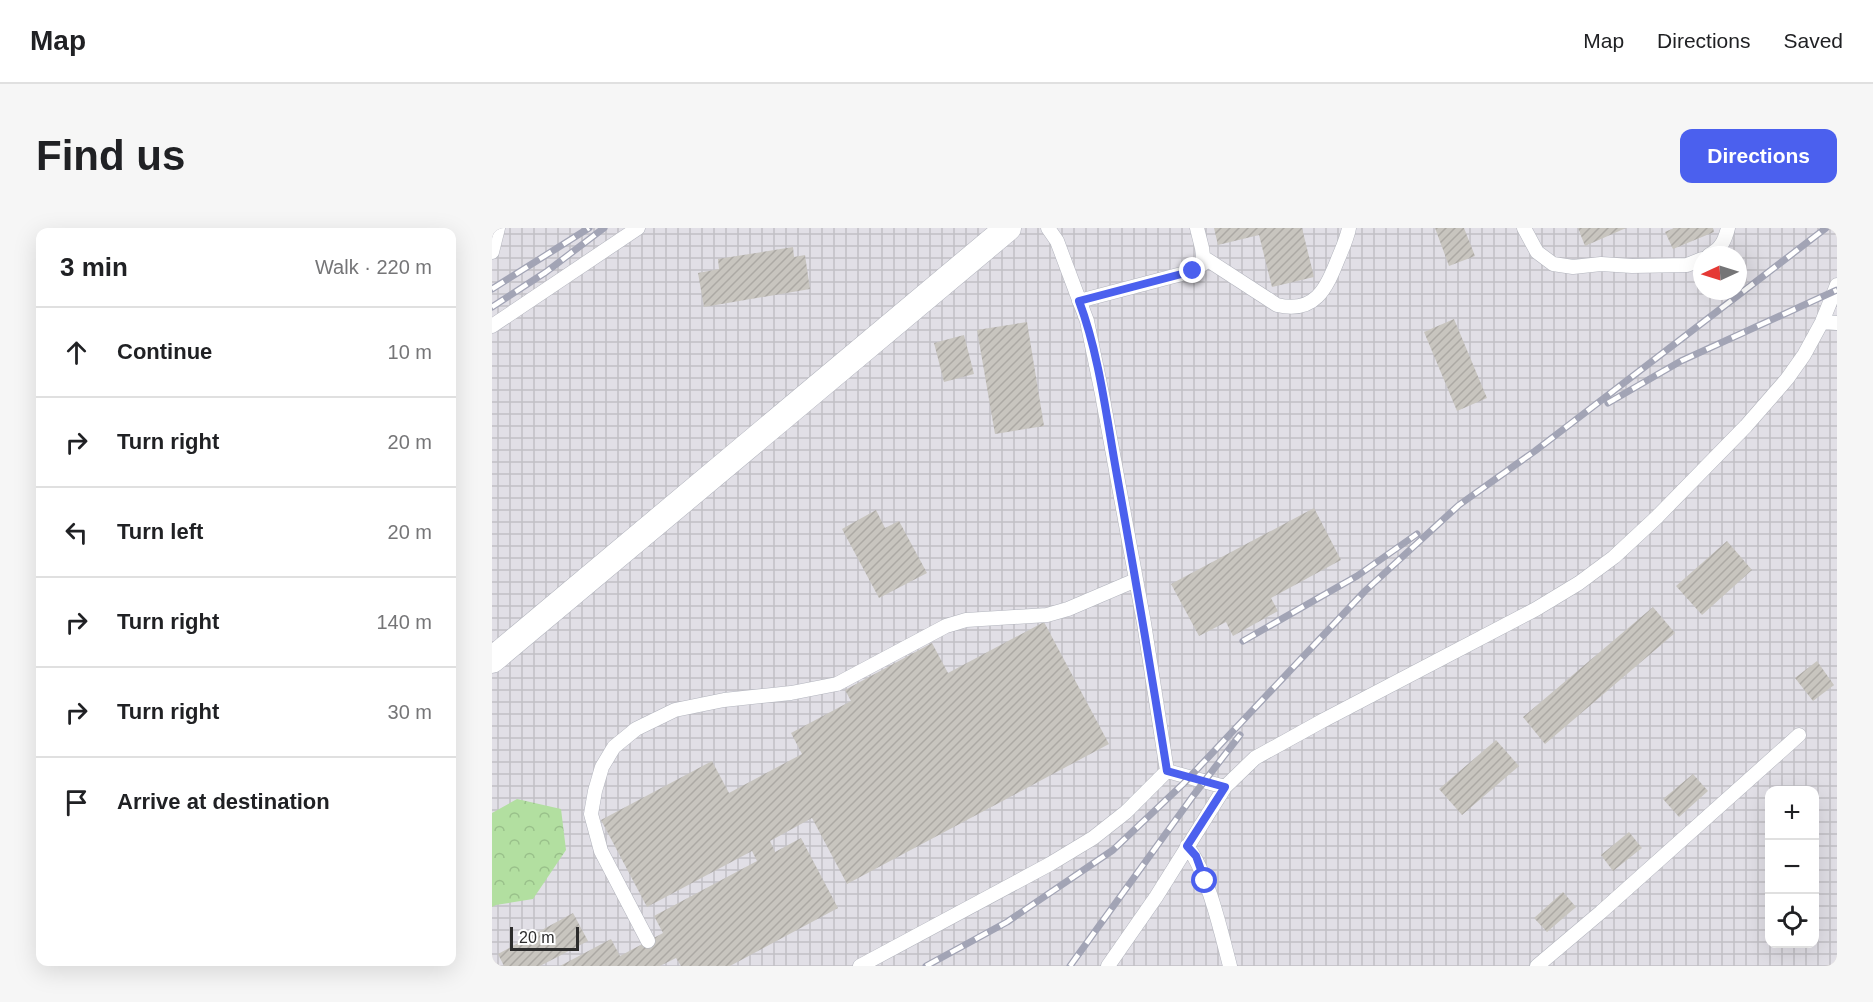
<!DOCTYPE html>
<meta charset="utf-8">
<style>
:root{--surface:#fff;--page:#f6f6f6;--text:#202124;--muted:#757577;--line:#e0e0e0;--accent:#4b60ee}
body{margin:0;font-family:Helvetica,sans-serif;background:var(--page);color:var(--text)}
.controls{position:absolute;right:18px;bottom:18px;display:grid;overflow:hidden;border-radius:12px;box-shadow:0 6px 24px #0002}
.controls button{width:54px;height:54px;display:grid;place-items:center;padding:0;border:0;border-bottom:2px solid var(--line);background:var(--surface);color:var(--text);font:30px sans-serif}
.compass{position:absolute;left:1201px;top:18px;width:54px;height:54px;border-radius:50%;background:var(--surface);box-shadow:0 6px 24px #0002;rotate:266deg}
.scale{position:absolute;left:18px;bottom:15px;width:69px;box-sizing:border-box;padding-left:6px;border:3px solid #2c2c2c;border-top:0;font-size:16px;line-height:21px;white-space:nowrap;color:#2c2c2c;-webkit-text-stroke:4px #fff;paint-order:stroke}
.stop{position:absolute;width:18px;height:18px;margin:-14px;border:4px solid #4b60ee;border-radius:50%;background:#fff}
.stop.end{background:#4b60ee;border-color:#fff;box-shadow:0 2px 6px #0008}
.list{margin:0;padding:0;list-style:none}
h2{display:flex;justify-content:space-between;align-items:center;height:78px;margin:0;padding:0 24px;font-size:26px}
h2 small{font-size:20px;font-weight:400;color:var(--muted)}
.list li{display:grid;grid-template-columns:39px 1fr auto;gap:18px;align-items:center;box-sizing:border-box;height:90px;padding:0 24px;border-top:2px solid var(--line)}
.list b{display:block;font-size:22px;white-space:nowrap}
.list em{font-size:20px;font-style:normal;color:var(--muted)}
.icon{flex:none;width:33px;height:33px;fill:none;stroke:currentColor;stroke-width:2;stroke-linecap:round;stroke-linejoin:round}
.map{position:relative;flex:none;width:1345px;height:738px;overflow:hidden;border-radius:12px}
header{display:flex;align-items:center;gap:36px;box-sizing:border-box;height:84px;padding:0 30px;background:var(--surface);border-bottom:2px solid var(--line)}
header strong{font-size:28px}
nav{display:flex;gap:33px;margin-inline-start:auto;font-size:21px}
.intro{display:flex;align-items:center;justify-content:space-between;box-sizing:border-box;height:144px;padding:0 36px}
h1{margin:0;font-size:42px}
.button{padding:15px 27px;border-radius:12px;background:var(--accent);color:#fff;font-size:21px;font-weight:700}
main{display:flex;gap:36px;padding:0 36px}
aside{flex:1;background:var(--surface);border-radius:12px;box-shadow:0 6px 24px #0002}
.map>svg:first-child{display:block}
.industrial{fill:url(#industrial-grid);fill-rule:evenodd}
.forest{fill:url(#forest-crowns)}
.building{fill:url(#building-hatch)}
.lines{fill:none;stroke-linecap:round;stroke-linejoin:round}
.lane-casing{stroke:#b3b5be;stroke-width:15}
.street-casing{stroke:#b3b5be;stroke-width:27}
.lane{stroke:#fff;stroke-width:14}
.street{stroke:#fff;stroke-width:26}
.rail-casing{stroke:#a2a4b5;stroke-width:7}
.rail{stroke:#fff;stroke-width:4.5;stroke-dasharray:14;stroke-linecap:butt}
.route{stroke:#4b60ee;stroke-width:8}
</style>
<header>
<strong>Map</strong>
<nav><a>Map</a><a>Directions</a><a>Saved</a></nav>
</header>
<div class="intro"><h1>Find us</h1><a class="button">Directions</a></div>
<main>
<aside>
<h2>3 min<small>Walk · 220 m</small></h2>
<ul class="list">
<li><svg class="icon" aria-label="ahead" viewBox="0 0 24 24"><path d="M12 20V5M6 11l6-6 6 6"/></svg><div><b>Continue</b></div><em>10 m</em></li>
<li><svg class="icon" aria-label="right" viewBox="0 0 24 24"><path d="M7 20v-9h11M14 6l5 5-5 5"/></svg><div><b>Turn right</b></div><em>20 m</em></li>
<li><svg class="icon" aria-label="left" viewBox="0 0 24 24"><path d="M17 20v-9H6M10 6l-5 5 5 5"/></svg><div><b>Turn left</b></div><em>20 m</em></li>
<li><svg class="icon" aria-label="right" viewBox="0 0 24 24"><path d="M7 20v-9h11M14 6l5 5-5 5"/></svg><div><b>Turn right</b></div><em>140 m</em></li>
<li><svg class="icon" aria-label="right" viewBox="0 0 24 24"><path d="M7 20v-9h11M14 6l5 5-5 5"/></svg><div><b>Turn right</b></div><em>30 m</em></li>
<li><svg class="icon" aria-label="arrive" viewBox="0 0 24 24"><path d="M6 21V4h12l-3 4 3 4H6"/></svg><div><b>Arrive at destination</b></div></li>
</ul>
</aside>
<div class="map">
<svg width="1345" height="738" viewBox="0 0 1345 738">
<defs>
<pattern id="industrial-grid" width="8" height="8" patternUnits="userSpaceOnUse" patternTransform="scale(1.5)"><rect width="8" height="8" fill="#e1dfe6"/><path d="M0 4h8M4 0v8" fill="none" stroke="#c1c0c5"/></pattern>
<pattern id="forest-crowns" width="20" height="18" patternUnits="userSpaceOnUse" patternTransform="scale(1.5)"><rect width="20" height="18" fill="#b2dfa0"/><path d="M2 6a3 3 0 1 1 6 0M12 15a3 3 0 1 1 6 0" fill="none" stroke="#99c08a"/></pattern>
<pattern id="building-hatch" width="6" height="6" patternUnits="userSpaceOnUse" patternTransform="scale(1.5)"><rect width="6" height="6" fill="#c8c5bf"/><path d="M-1 1l2-2M0 6l6-6M5 7l2-2" fill="none" stroke="#aca9a4"/></pattern>
</defs>
<rect width="100%" height="100%" fill="#ede8df"/>
<path class="industrial" d="M0 0H1345V738H0ZM1210 27H1246V63H1210ZM1278 562H1322V716H1278Z"/>
<path class="forest" d="M25 571 69 581 74 622 41 671 4 677 0 679V585Z"/>
<path class="building" d="M722 0H810L822 49 780 59 767 7 726 17Z
M943 0H972L983 28 957 38Z
M1086 0H1134L1093 18Z
M1182 0H1221L1222 4 1181 21 1173 4Z
M301 19 302 29 313 27 318 61 212 79 206 45 227 41 226 31Z
M962 91 995 170 965 183 932 104Z
M535 94 552 198 503 206 485 102Z
M472 107 482 146 452 154 442 115Z
M822 280 849 332 779 370 786 383 741 408 734 394 707 408 679 356Z
M384 282 393 300 407 293 435 345 387 370 350 301Z
M1235 313 1260 342 1210 387 1184 358Z
M1161 379 1183 405 1053 516 1031 489Z
M552 394 617 516 355 656 320 590 278 613 283 624 309 610 346 680 238 738H189L184 730 168 738H68L119 711 128 728 171 705 162 688 265 633 260 623 155 679 109 592 220 533 237 565 310 526 299 505 359 473 353 462 440 415 456 445Z
M1325 433 1342 457 1321 473 1303 450Z
M1004 512 1027 538 970 587 947 561Z
M1201 546 1216 563 1187 589 1171 571Z
M1137 604 1150 620 1121 643 1109 627Z
M1071 664 1084 679 1055 704 1042 690Z
M81 685 96 713 48 738H12L6 726Z"/>
<g class="lines">
<defs>
<path id="lane" d="M556 0 565 13 595 93 610 166 652 395 675 543
M1032 0 1045 24 1061 36 1081 39 1109 36 1140 38 1195 37 1210 31
M0 24 6 0
M1217 27C1229 21 1233 12 1236 0
M711 29 785 77C823 86 834 61 846 31 850 21 855 11 857 0
M587 73 701 43 712 35 710 20 705 0
M1330 94 1345 95
M0 98 146 0
M675 543 733 559
M695 618C716 645 729 704 738 738
M156 713 109 623 99 586 103 563 110 539 122 519 144 501 183 482 232 472 299 465 345 456 454 398 474 392 555 387 576 381 644 352
M368 738 558 636 601 610 634 584 675 543
M616 738 664 669 733 559 763 530 830 493 1044 381 1087 355 1122 329 1164 290 1254 198 1295 151 1312 127 1330 94 1345 57
M1045 738 1109 684 1307 507"/>
<path id="street" d="M0 432 516 0"/>
</defs>
<use href="#lane" class="lane-casing"/>
<use href="#street" class="street-casing"/>
<use href="#lane" class="lane"/>
<use href="#street" class="street"/>
<defs>
<path id="rail" d="M0 61 97 0
M0 79 54 44 112 0
M1116 175 1189 133 1345 62
M751 413 865 348 925 306
M434 738 515 694 621 622 692 555 873 363 967 277 1043 223 1334 0
M578 738 701 568 748 507"/>
</defs>
<use href="#rail" class="rail-casing"/>
<use href="#rail" class="rail"/>
</g>
<g class="lines">
<path class="route" d="M701 43 587 73C607 126 614 186 624 242 642 342 659 442 675 543L733 559 695 618 704 628 713 653"/>
</g>
</svg>
<div class="controls">
<button>+</button>
<button>−</button>
<button><svg class="icon" aria-label="locate" viewBox="0 0 24 24"><circle cx="12" cy="12" r="6"/><path d="M12 2v4M12 18v4M2 12h4M18 12h4"/></svg></button>
</div>
<svg class="compass" viewBox="-18 -18 36 36"><path d="M0-13l5 13h-10z" fill="#e53935"/><path d="M0 13l5-13h-10z" fill="#757577"/></svg>
<div class="scale">20 m</div>
<div class="stop" style="left:713px;top:653px"></div>
<div class="stop end" style="left:701px;top:43px"></div>
</div>
</main>
